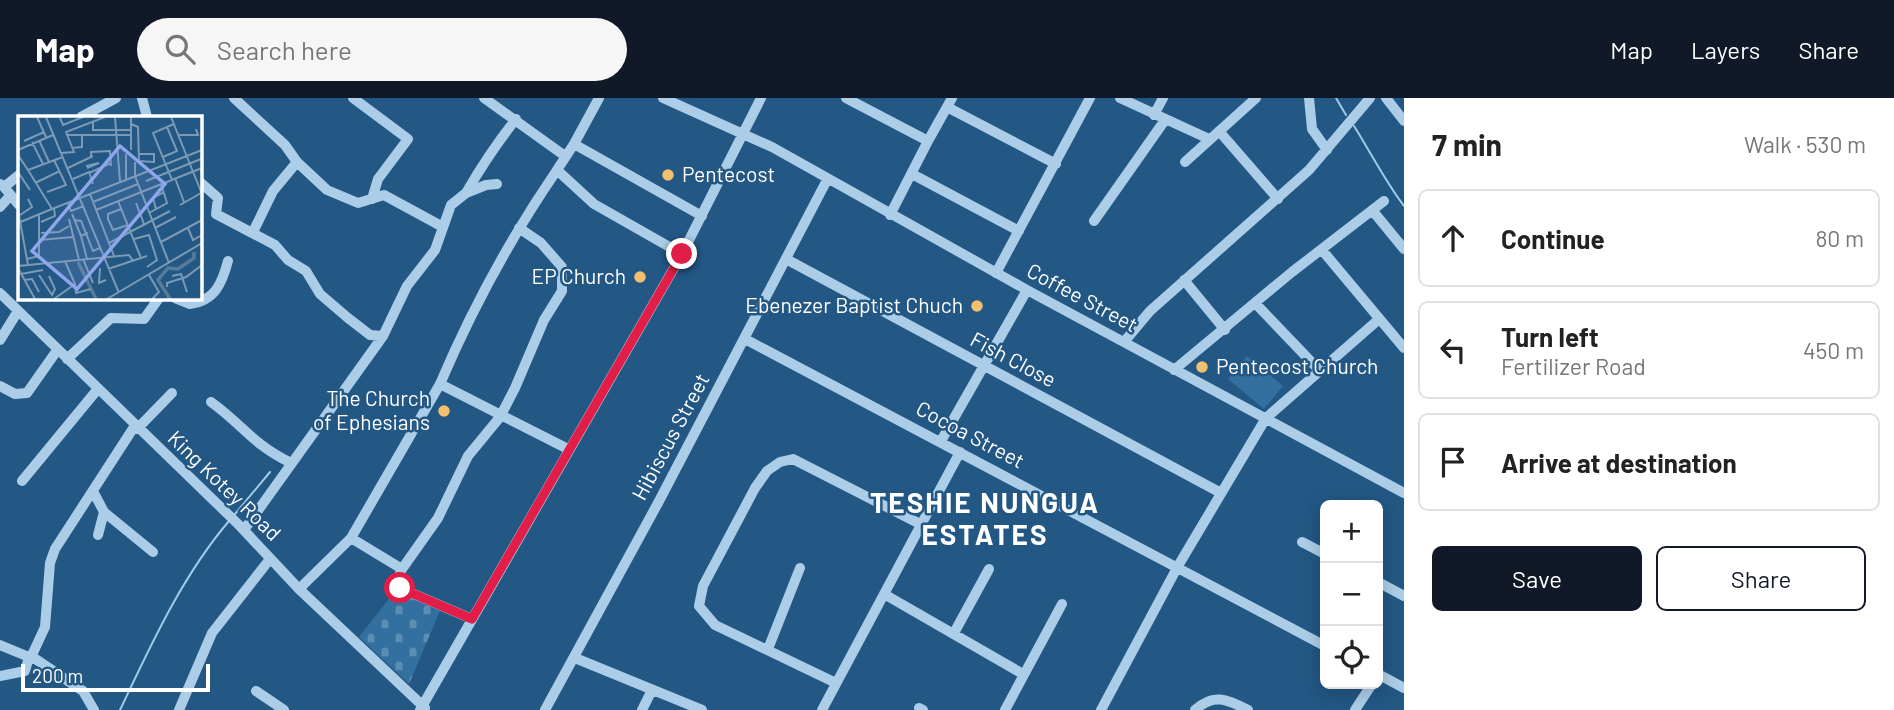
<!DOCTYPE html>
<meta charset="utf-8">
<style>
:root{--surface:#fff;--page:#f6f6f6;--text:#222;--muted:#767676;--line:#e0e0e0;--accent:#111827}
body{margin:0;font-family:Barlow,sans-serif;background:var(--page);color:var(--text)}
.controls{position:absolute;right:21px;bottom:21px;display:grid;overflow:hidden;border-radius:10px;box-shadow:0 4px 18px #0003}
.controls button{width:63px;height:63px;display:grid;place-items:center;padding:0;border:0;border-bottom:2px solid var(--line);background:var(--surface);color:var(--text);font:35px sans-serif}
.scale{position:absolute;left:21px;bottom:18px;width:189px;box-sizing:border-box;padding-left:7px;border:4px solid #fff;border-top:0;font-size:19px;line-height:24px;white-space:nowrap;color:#fff;-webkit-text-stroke:5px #235784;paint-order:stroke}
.stop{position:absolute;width:21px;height:21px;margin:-16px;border:5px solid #e11d48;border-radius:50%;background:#fff}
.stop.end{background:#e11d48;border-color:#fff;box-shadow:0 2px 7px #0008}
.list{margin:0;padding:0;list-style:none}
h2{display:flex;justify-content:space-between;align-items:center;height:91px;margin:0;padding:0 28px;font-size:30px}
h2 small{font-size:23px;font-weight:400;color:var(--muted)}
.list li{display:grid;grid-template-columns:46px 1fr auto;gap:21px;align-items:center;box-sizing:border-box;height:98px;margin:0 14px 14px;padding:0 14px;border:2px solid var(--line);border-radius:10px}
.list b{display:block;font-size:26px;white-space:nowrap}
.list p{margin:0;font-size:23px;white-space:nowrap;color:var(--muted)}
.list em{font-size:23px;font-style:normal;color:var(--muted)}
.actions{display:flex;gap:14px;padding:21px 28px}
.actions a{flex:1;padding:16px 0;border:2px solid var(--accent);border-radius:10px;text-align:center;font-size:24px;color:var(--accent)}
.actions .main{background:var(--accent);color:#fff}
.icon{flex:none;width:38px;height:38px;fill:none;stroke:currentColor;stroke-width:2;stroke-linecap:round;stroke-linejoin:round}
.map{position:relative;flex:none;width:1404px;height:612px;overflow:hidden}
header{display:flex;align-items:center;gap:42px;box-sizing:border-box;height:98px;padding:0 35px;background:var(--accent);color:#fff}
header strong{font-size:33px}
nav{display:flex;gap:38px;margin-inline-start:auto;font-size:24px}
.search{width:490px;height:63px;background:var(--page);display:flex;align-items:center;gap:18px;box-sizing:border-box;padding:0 24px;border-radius:38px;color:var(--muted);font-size:26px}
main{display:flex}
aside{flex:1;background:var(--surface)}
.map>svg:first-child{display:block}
.green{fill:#3370a0}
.cemetery{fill:url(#cemetery-stones)}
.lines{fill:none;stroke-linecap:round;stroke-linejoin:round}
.stream{stroke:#9fcae9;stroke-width:2}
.minor{stroke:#abcde8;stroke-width:10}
.route{stroke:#e11d48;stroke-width:9}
.poi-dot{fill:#f4bf6e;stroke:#235784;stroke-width:2.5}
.labels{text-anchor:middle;stroke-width:5;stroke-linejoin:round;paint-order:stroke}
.poi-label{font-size:21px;fill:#fff;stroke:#235784;text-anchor:end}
.street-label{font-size:21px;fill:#fff;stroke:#235784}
.district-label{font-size:28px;font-weight:bold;letter-spacing:2px;fill:#fff;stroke:#235784}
.inset-river{fill:none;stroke:#567b9b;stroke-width:3.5}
.inset-road{fill:none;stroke:#7b9ab5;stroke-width:2}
.view{fill:#8ea6ec;fill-opacity:0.15;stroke:#8ea6ec;stroke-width:3.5}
.inset-edge{fill:none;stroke:#fff;stroke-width:3.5}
</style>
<header>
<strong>Map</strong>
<div class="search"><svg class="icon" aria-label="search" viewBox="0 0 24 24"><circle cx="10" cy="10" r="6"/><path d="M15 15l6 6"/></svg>Search here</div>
<nav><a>Map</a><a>Layers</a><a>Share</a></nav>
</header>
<main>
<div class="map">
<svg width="1404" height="612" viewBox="0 0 1404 612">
<defs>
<pattern id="cemetery-stones" width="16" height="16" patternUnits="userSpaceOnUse" patternTransform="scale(1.75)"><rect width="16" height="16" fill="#3370a0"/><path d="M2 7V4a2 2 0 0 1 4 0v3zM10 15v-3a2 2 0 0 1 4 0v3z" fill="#5c8db3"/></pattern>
</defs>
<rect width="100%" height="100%" fill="#235784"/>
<path class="green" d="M1247 258 1283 288 1264 311 1228 281Z"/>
<path class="cemetery" d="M395 493 440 513 409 586 359 539Z"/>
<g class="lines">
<path class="stream" d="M1336 0 1346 17
M1354 28C1371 55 1385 83 1404 108
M235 416 270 374
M120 612C151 547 182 478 229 423"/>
<path class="minor" d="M142 0 147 19
M234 0 285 47 297 64 327 92 358 105 384 97 443 129
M353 0 408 41 378 81 372 101
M484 0 565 58
M599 0 574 46 702 118
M663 0 772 49 1027 192 1404 395
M846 0 928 43 890 117
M1120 0 1209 41
M1309 0 1312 31 1327 52
M1386 0 1404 23
M947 9 1056 66
M1154 17 1163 0
M81 19 116 0
M1219 33 1278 101
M928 43 952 0
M574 46 557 72 594 106 682 156
M1185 64 1256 0
M557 72C511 139 472 211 440 286L568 351
M912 76 1019 133
M200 84 218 100 216 116 275 147 288 162 306 173 320 196 348 220 370 237 383 238
M0 86 4 89 19 77
M4 89 19 107
M466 95C481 69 497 45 516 21
M0 109 10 98
M1372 112 1404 151
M1094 123 1165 22
M253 134 273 93 297 64
M1322 152 1404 250
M786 161 1221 395
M996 175 1090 0
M1184 182 1225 232
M0 195 239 427 299 491 425 610
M175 200 190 206C215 203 222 185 228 163
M1255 205 1320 273
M745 241 1325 548
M0 242 18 213
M1124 244 1150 213 1309 72 1370 0
M67 261 111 220 144 221 159 200
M1174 272 1292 174 1384 103
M0 288 15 296 27 295 58 251
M211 304C243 327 252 346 291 365
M137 331 172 295
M941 343 1027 192
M22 383 97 292
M94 395 104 414 153 454
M244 432 383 238 407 188 435 152 451 107 466 95 486 87 497 86
M98 437 104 414
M351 440 402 471
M1302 444 1325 456
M1378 484 1404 498
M299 491 351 440 440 286
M884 496 1023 576
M472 521 400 490 397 482 402 471 438 420 468 358 500 319 515 290 544 222 562 193V169L541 145 519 130
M954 535 989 471
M0 547 29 559 32 557 45 529 50 465 55 451 134 329
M768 551 800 470
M31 558 83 593 94 612
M575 560 702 612
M1378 576 1404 590
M0 578 25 573 29 559
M836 585 715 527 699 508 703 488 755 390 767 373 780 364 793 361 922 427
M256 593 284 612
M919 610 923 612
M179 612 212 535 270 461
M420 612 682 156 761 0
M545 612 658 405 827 82
M642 612 652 592
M822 612 960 354
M1005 612 1062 506
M1101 612 1178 468 1266 320 1378 222
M1195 612C1213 595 1227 601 1248 612
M1355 612 1372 586"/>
</g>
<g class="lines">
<path class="route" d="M400 490 472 521 682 156"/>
</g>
<g class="poi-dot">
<circle cx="668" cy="77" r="7"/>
<circle cx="640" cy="179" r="7"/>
<circle cx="977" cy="208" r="7"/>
<circle cx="1202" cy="269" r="7"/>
<circle cx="444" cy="313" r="7"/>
</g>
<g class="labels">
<g class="poi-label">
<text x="682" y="84" text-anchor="start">Pentecost</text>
<text x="626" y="186">EP Church</text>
<text x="963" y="215">Ebenezer Baptist Chuch</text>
<text x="1216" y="276" text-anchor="start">Pentecost Church</text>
<text x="430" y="308">The Church<tspan x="430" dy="24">of Ephesians</tspan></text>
</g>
<g class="street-label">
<text transform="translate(1082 200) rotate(28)" y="7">Coffee Street</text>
<text transform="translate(1013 262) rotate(28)" y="7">Fish Close</text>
<text transform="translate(970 337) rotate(28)" y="7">Cocoa Street</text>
<text transform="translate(671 339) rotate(-62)" y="7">Hibiscus Street</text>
<text transform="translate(224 388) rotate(44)" y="7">King Kotey Road</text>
</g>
<g class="district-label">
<text x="985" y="415">TESHIE NUNGUA<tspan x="985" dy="32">ESTATES</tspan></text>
</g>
</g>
<g transform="translate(18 18)">
<rect width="184" height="184" fill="#235784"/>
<path class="inset-river" d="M60 146 78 183M152 183 140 164 150 152 160 153 176 142V136"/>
<path class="inset-road" d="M19 1 28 21M28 1 101 177M97 1 102 66M113 1V34M153 1 184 78M42 2 45 9 65 1M75 6V14H113M113 8 120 11 121 45 136 46V38H121M48 19H114M160 19H180L178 13M21 24 31 46M6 25 26 16M14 26 25 48M54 32 64 31V19M0 34 35 19M43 37 56 36 48 16 87 1M0 39 10 54 45 41M73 40V36L92 35 93 50M145 41 159 35 149 11M117 46V60L151 147M68 50 81 47 69 52M50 52 75 40M10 54 34 93 184 34M0 56 12 74M71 57 93 47M157 62 166 86M55 63 71 56 75 68M108 64V38M154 64 135 17 156 8M128 65 183 43M17 67 42 55M29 76 48 69 36 44M72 78 96 140M100 85 123 142M75 86 120 68M50 87 53 95 66 90M118 87 126 108M162 89 183 77M103 93 90 98V103L95 114 110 109M138 93 135 82 146 76M0 94 10 149M78 94 184 52M131 97 149 87 143 68M54 98 63 120 70 117M2 99 14 91 10 83M51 103 61 144M56 104 63 105 75 135 82 132M23 106 37 100 36 92M0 107 34 93M137 112 158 101M170 112 175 124 184 119M23 117 41 116 51 110M63 120 69 143M116 123 131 119 139 144 129 151M22 124 55 121M143 126 184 104M91 127 152 95M9 143 21 140V99M65 143 75 167M0 150 111 139 115 145M0 152 17 183M82 152 81 167 88 164M90 153 129 140M3 158 25 154M21 159 34 179 37 173 31 160M131 159 141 176 134 183M154 160 163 158 169 176M6 164 14 163 21 176M57 168 58 177 73 173M149 171V167L168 161 184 149M36 183 57 168 47 145M89 183 184 127"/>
<path class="view" d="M102 30 147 68 59 173 14 135Z"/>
<rect width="184" height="184" class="inset-edge"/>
</g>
</svg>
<div class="controls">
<button>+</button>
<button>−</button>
<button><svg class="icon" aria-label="locate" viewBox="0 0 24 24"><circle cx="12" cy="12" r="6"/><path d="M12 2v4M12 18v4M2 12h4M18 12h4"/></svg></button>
</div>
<div class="scale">200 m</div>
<div class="stop" style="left:400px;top:490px"></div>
<div class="stop end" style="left:682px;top:156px"></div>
</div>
<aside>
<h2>7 min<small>Walk · 530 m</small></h2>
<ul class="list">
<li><svg class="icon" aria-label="ahead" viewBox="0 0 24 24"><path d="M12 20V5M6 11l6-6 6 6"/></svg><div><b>Continue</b></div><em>80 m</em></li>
<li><svg class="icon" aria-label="left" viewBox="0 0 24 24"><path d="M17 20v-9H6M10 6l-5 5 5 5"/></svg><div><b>Turn left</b><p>Fertilizer Road</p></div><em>450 m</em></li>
<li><svg class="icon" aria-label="arrive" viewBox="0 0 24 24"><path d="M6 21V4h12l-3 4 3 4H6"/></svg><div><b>Arrive at destination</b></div></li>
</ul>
<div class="actions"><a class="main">Save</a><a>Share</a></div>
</aside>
</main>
